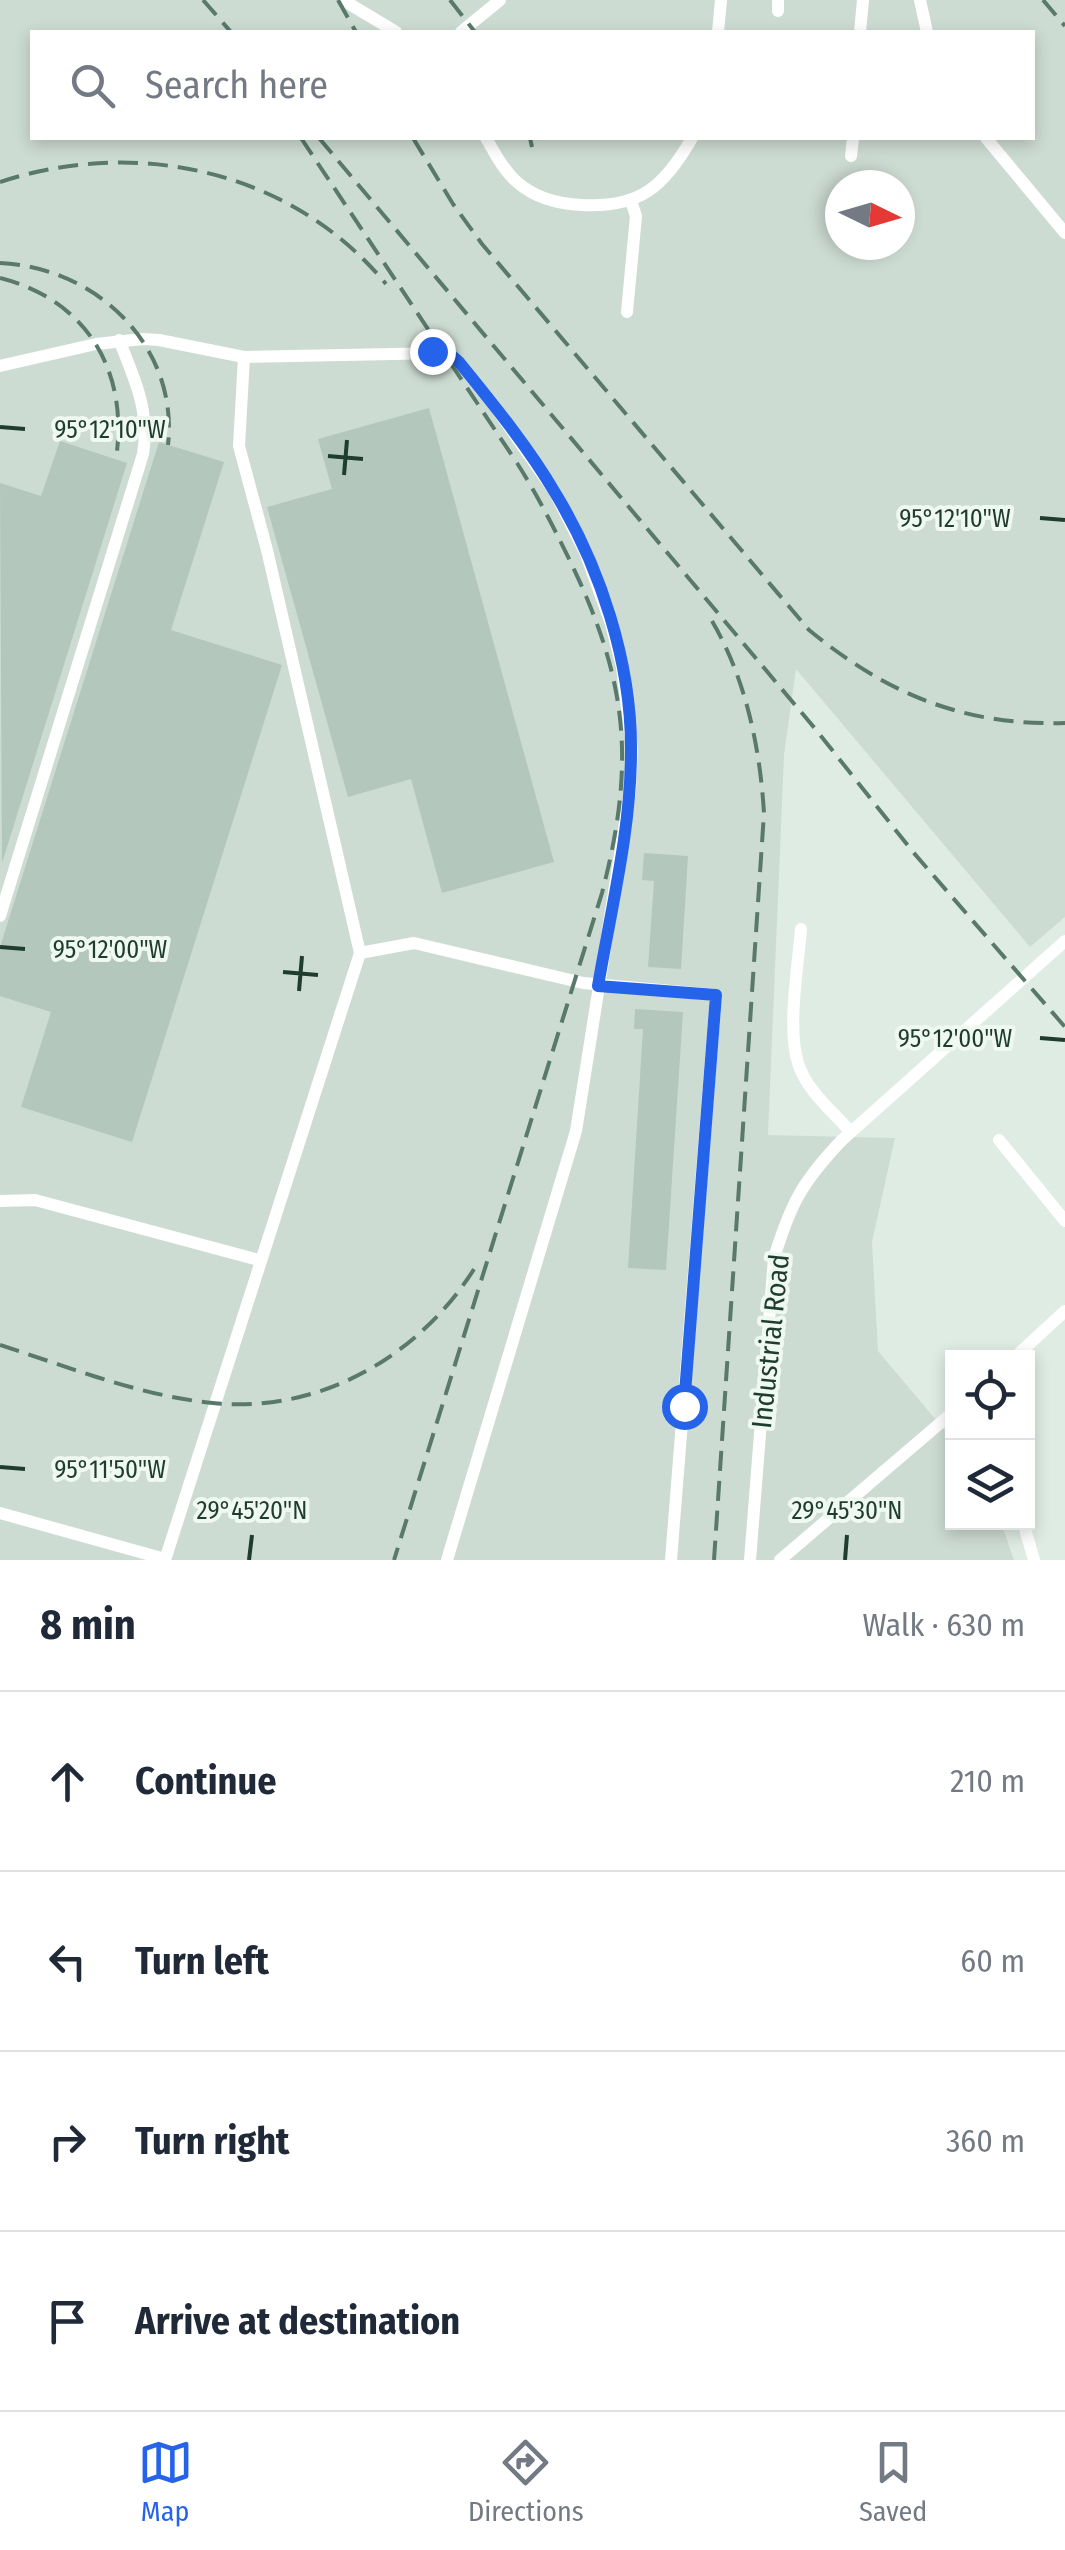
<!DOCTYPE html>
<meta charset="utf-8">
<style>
:root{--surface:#fff;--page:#f2f2f3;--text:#1f2937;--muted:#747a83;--line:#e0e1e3;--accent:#2563eb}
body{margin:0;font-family:"Fira Sans Condensed",sans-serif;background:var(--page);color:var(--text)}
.controls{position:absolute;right:30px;bottom:30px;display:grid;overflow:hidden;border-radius:0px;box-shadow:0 5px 15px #0003}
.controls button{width:90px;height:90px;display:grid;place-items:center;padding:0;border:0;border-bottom:2px solid var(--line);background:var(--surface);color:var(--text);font:50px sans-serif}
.compass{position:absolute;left:825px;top:170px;width:90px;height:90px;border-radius:50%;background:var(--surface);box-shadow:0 5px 15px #0003;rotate:95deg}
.stop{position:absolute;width:30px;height:30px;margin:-22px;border:8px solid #2563eb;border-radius:50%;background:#fff}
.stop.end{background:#2563eb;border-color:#fff;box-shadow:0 2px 10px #0008}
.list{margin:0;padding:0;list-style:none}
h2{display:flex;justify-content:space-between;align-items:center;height:130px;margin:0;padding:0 40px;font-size:42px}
h2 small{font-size:32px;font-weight:400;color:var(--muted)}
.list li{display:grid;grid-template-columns:65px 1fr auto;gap:30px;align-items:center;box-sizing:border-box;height:180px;padding:0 40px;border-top:2px solid var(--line)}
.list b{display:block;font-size:38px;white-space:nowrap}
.list em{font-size:32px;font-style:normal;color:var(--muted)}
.icon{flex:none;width:55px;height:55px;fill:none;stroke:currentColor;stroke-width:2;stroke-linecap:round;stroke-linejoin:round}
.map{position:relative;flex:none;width:1065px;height:1560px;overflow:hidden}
.search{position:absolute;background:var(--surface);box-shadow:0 5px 15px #0003;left:30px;right:30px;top:30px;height:110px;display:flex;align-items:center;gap:25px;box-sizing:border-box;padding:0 35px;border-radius:0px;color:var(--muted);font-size:38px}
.sheet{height:850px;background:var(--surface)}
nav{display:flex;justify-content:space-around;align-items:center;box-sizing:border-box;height:140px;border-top:2px solid var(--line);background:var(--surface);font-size:28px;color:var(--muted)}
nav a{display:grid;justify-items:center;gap:5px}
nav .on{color:var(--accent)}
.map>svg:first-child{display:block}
.built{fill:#cddcd2;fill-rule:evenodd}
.building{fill:#b4c7bc}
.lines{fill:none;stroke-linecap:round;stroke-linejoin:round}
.minor{stroke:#fff;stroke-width:12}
.rail{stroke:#59796a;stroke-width:4;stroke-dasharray:20 10;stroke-linecap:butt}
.route{stroke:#2563eb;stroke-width:12}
.ticks{fill:none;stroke:#1f3d2f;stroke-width:4}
.labels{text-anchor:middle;stroke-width:8;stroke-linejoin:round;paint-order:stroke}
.street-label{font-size:28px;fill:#1f3d2f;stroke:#f0f8f2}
.ticks-label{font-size:25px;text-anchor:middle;fill:#1f3d2f;stroke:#f0f8f2;stroke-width:8;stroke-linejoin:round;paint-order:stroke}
</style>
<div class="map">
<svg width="1065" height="1560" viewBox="0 0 1065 1560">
<rect width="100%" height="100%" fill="#dfece3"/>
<path class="built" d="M0 0H1065V917L1030 947 796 669 784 755 768 1135 895 1138 872 1242 878 1351 952 1439V1522L1001 1523 1014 1560H0ZM32 32H1032V138H32ZM840 185H900V245H840Z"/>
<path class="building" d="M429 408 554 862 442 893 411 779 348 797 267 507 332 489 318 439Z
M60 441 127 463 2 863 0 483 41 496Z
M159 442 224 462 171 630 282 665 132 1142 21 1107 51 1012 0 996V947Z
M644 853 688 856 681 969 648 967 654 881 642 880Z
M635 1009 683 1012 666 1270 628 1268 643 1029H634Z"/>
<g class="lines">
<path class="minor" d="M343 0 396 32
M920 0 927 32
M778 11V0
M461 32 500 0
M718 32 721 0
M860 32 863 0
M486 138C495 153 503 170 517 182 535 198 558 204 582 205 640 208 664 187 692 138
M986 138 1065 233
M851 156 853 138
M627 312 636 216 631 201
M0 366 96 344 143 339 159 340 244 357 444 353 459 362 496 408 554 491 585 552 611 624 622 667 632 749 630 791 576 1131 447 1560
M0 916 143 454C150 411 135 380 119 340
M801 929C798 967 787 1028 798 1063 806 1090 833 1112 851 1132
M360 953 414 943 583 983 716 995 671 1560
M999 1140 1065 1221
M0 1201 35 1200 259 1260
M1014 1358 1065 1311
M0 1513 165 1559
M1023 1522 1034 1560
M165 1560 360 953 267 550 239 446 244 357
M750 1560 774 1258C791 1203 802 1182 842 1140L1065 941
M780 1560 952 1413"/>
<path class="rail" d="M203 0 231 32
M338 0 356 32
M450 0 475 32
M1043 0 1065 26
M301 138 517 463C538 496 555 530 572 565 629 685 635 765 602 893L394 1560
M319 138 817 731 913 852 1065 1027
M413 138 453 204 482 244 809 630C887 694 964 726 1065 723
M530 138 532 147
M0 182C137 137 292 170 386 284
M0 263C96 267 179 346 168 445
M0 278C87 300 129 371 116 459
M712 621C746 679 760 748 764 813L714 1560
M0 1345C69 1367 140 1396 213 1403 322 1414 424 1354 479 1261"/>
</g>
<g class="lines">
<path class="route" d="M432 351 451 355 459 362C492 403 527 445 554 491 600 566 632 663 631 752 631 830 611 909 598 986L716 995 684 1406"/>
</g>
<path class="ticks" d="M0 427 25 429M328 456 363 459M344 475 347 440M1040 518 1065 520M0 947 25 949M283 972 318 975M299 991 302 956M1040 1038 1065 1040M0 1467 25 1469M249 1560 252 1535M845 1560 847 1535"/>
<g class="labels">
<g class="street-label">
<text transform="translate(770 1341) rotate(-84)" y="10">Industrial Road</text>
</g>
</g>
<g class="ticks-label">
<text x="110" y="438">95°12'10"W</text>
<text x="955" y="527">95°12'10"W</text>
<text x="110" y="958">95°12'00"W</text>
<text x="955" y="1047">95°12'00"W</text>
<text x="110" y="1478">95°11'50"W</text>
<text x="252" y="1519">29°45'20"N</text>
<text x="847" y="1519">29°45'30"N</text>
</g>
</svg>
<div class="controls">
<button><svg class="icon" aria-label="locate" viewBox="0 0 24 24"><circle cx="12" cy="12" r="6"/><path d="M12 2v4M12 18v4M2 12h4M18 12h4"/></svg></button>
<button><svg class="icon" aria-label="layers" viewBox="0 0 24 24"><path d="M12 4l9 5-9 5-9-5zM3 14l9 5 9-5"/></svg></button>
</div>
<svg class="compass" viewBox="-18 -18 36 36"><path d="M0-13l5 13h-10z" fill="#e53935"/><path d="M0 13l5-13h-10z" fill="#747a83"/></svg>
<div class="stop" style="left:684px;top:1406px"></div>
<div class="stop end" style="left:432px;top:351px"></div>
<div class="search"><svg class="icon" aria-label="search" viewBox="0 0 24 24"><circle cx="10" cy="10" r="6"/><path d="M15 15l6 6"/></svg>Search here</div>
</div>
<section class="sheet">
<h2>8 min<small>Walk · 630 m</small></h2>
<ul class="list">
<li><svg class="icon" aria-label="ahead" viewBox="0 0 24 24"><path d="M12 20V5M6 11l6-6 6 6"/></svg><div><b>Continue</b></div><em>210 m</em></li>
<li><svg class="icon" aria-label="left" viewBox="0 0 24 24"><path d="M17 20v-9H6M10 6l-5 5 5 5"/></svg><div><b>Turn left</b></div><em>60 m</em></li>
<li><svg class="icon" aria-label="right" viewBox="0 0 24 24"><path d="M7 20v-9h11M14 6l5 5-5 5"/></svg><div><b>Turn right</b></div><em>360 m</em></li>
<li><svg class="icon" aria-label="arrive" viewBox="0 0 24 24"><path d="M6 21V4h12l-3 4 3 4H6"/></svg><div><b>Arrive at destination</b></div></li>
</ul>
</section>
<nav>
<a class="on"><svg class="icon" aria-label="map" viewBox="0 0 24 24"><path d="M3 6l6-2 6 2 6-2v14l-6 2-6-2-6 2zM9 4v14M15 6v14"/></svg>Map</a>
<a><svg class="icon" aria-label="directions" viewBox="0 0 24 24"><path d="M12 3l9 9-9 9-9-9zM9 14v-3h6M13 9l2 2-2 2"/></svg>Directions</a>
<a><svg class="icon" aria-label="saved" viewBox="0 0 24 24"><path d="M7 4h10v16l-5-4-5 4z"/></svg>Saved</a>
</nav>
